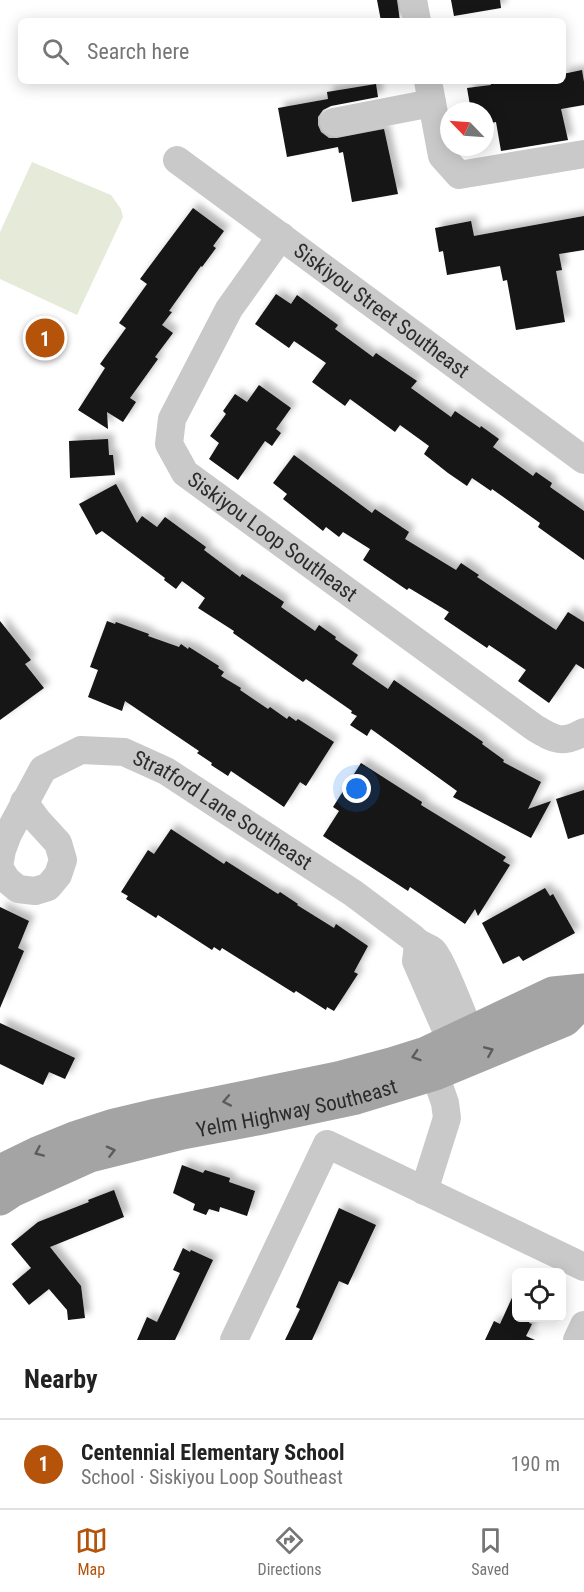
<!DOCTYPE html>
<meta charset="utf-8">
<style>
:root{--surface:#fff;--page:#f2f2f2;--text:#222;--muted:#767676;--line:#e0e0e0;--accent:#b45309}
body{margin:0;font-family:"Roboto Condensed",sans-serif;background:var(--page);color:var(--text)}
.controls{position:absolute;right:18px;bottom:18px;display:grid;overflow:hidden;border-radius:9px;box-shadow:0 3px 15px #0003}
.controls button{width:54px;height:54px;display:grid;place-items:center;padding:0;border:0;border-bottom:2px solid var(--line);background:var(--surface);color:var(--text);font:30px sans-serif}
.compass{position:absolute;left:440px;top:102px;width:54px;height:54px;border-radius:50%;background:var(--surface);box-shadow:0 3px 15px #0003;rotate:295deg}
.you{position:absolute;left:357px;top:789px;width:21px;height:21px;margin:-15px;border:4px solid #fff;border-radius:50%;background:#1a73e8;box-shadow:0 0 0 9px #1a73e833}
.badge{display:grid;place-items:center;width:39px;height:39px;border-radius:50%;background:var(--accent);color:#fff;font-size:20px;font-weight:700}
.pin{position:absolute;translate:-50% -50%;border:3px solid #fff;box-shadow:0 2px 6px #0006}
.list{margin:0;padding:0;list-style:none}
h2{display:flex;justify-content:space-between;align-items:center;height:78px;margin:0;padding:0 24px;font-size:26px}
h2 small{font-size:20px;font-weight:400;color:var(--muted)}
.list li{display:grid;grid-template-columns:39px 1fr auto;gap:18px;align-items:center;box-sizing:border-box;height:90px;padding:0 24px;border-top:2px solid var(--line)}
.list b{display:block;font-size:22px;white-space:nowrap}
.list p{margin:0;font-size:20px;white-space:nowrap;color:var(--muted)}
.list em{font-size:20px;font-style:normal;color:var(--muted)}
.icon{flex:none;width:33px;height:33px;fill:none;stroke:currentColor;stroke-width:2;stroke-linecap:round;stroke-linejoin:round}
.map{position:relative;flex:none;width:584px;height:1340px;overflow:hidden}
.search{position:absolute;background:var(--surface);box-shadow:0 3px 15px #0003;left:18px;right:18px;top:18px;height:66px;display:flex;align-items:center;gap:15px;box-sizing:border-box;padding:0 21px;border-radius:9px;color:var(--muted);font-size:22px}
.sheet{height:168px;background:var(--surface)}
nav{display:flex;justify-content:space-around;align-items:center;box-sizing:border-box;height:84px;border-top:2px solid var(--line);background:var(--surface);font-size:16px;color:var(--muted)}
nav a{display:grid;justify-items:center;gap:3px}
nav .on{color:var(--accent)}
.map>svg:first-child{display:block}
.green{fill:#e5ebd8}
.building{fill:#131313;filter:url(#shadow)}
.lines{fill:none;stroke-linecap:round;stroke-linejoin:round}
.minor{stroke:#c9c9c9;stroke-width:28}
.major{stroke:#a4a4a4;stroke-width:33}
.oneway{stroke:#5c5c5c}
.labels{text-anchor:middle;stroke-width:6;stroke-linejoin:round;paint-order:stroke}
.street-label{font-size:21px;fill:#2c2c2c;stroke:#fff}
</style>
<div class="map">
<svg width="584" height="1340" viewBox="0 0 584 1340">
<defs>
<filter id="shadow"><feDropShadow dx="5.5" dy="-5.5" stdDeviation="3" flood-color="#0004"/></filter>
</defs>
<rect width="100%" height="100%" fill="#fff"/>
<path class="green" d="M32 162 111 195 121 209 123 217 77 315 0 279V232Z"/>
<path class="building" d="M377 0H397L400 21H381Z
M451 0H500L501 8 454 16Z
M582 70 584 82V105L561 109 568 140 501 151 496 122 485 124V111H471L467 88 491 85 490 81H563V74Z
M376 84 378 97 331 106 323 110 318 117V125L321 132 329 138H337L384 129 398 194 352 202 343 152 339 153 338 147 287 157 278 108 328 99 327 92Z
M193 208 224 231 213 246 216 248 202 267 201 266 169 311 172 312 162 325 173 333 155 357 158 359 130 398 136 402 123 422 107 412 108 429 78 410 105 368 100 364 126 328 119 323 147 284 140 279Z
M584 216V250L559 254 562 270 556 271 565 322 516 330 507 280 503 281 500 266 447 275 443 251 439 252 435 228 471 221 474 236Z
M276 294 291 304 297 295 338 325 335 329 373 357 376 353 417 381 411 388 451 417 455 411 480 428 481 426 499 439 493 447 533 476 536 472 552 483 550 487 584 511V560L538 527 540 523 492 489 491 491 472 478 467 486 448 473 424 454 429 446 400 425 395 432 350 399 345 406 312 382 326 363 294 341 289 348 255 324Z
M259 385 291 408 276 429 281 433 272 446 265 441 238 480 209 459 219 443 210 436 226 414 223 411 235 394 247 402Z
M108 439 109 455H113L115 475 70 478 69 441Z
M294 455 372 513 375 509 409 532 405 539 456 570 461 563 479 575 477 577 556 630 568 612 584 622V669L576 664 549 703 518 681 526 670 489 645 487 648 444 619 449 612 409 588 407 590 363 560 370 549 343 532 339 537 326 527 323 531 283 499 287 494 273 483Z
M116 484 137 523 142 516 157 527 165 517 206 547 204 550 240 577 242 574 284 602 281 607 315 631 319 625 336 637 335 639 358 655 352 664 388 689 394 680 483 742 482 744 504 760 503 762 541 782 528 809 551 801 531 838 453 797 457 791 371 729 367 736 350 725 357 716 351 713 352 711 306 679 303 682 233 633 234 631 198 608 205 598 182 581 176 589 164 580 165 578 102 531 96 535 79 504Z
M0 621 31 660 25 664 44 688 0 720Z
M107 621 115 624 116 622 149 634 148 636 179 647 181 644 188 649 189 647 219 666 218 668 224 672 221 676 241 688 240 690 268 709 270 707 287 719 289 716 296 721 298 719 334 742 306 786 300 782 284 807 231 771 228 776 211 765 212 763 197 753 199 751 125 701 122 711 88 697 98 670 90 667Z
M361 763 422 802 421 805 506 857 503 861 510 865 478 916 475 909 465 924 410 887 408 891 323 836 339 811 333 807Z
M584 790V834L568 839 556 799Z
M171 829 224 864 226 861 278 894 280 892 298 904 297 905 334 928 336 924 368 946 354 972 358 974 334 1011 327 1007 326 1010 296 991 294 993 222 948 220 951 214 947 212 950 158 915 156 918 126 899 128 896 121 892 148 850 154 854Z
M545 888 550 896 553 894 575 933 523 961 519 956 503 964 482 923Z
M0 907 29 921 18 948 24 951 0 1008Z
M0 1023 75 1058 65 1079 49 1072 43 1085 0 1064Z
M182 1165 203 1173 205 1170 230 1178 229 1182 255 1191 247 1216 220 1207 219 1212 209 1209 206 1215 193 1210 195 1204 173 1193Z
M114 1190 124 1217 50 1247 81 1286 85 1318 68 1320 67 1310 49 1289 29 1305 12 1284 31 1268 11 1244 38 1222 89 1202 88 1200Z
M339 1208 376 1225 348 1285 339 1281 312 1340H285L300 1309 296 1307Z
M183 1248 190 1252 191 1250 213 1260 175 1340H137L147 1317 157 1322 180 1273 173 1270Z
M516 1289V1317H531L529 1323 532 1324 526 1336 535 1340H485L494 1321 500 1324Z"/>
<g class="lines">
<g class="minor">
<path d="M413 0 417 21"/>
<path d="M428 81 442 156 459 175 584 154"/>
<path d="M334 122 432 103"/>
<path id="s1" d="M177 160 584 460"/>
<path id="s2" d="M281 236 229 309 172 419 169 444 185 473 535 728C555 740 562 744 584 732"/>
<path id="s3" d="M0 861 2 850 8 834 43 769 81 750 124 752 166 771 353 893 413 938C421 947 426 945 433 951 441 958 464 1018 470 1033"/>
<path d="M0 869 7 880 18 889 35 891 48 887 58 875 63 860 58 843 37 820 24 802"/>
<path d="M418 945 416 961 451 1041"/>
<path d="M424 1191 447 1118 445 1103 435 1074"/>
<path d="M234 1340 327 1144 584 1267"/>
<path d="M577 1340 584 1325"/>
</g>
<g class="major">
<path d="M0 1171 37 1153 74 1138 114 1125 152 1116 338 1078 391 1064 426 1053 553 993 584 990"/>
<path id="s4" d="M0 1199 12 1191 90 1156 182 1133 257 1119 356 1098 435 1074 565 1020 584 1000"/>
</g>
</g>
<defs><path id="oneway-chevron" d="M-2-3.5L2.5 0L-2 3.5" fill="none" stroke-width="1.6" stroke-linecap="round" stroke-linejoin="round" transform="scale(1.5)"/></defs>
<g class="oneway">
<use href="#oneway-chevron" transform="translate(489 1051) rotate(-23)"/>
<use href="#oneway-chevron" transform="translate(416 1056) rotate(162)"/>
<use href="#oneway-chevron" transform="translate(227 1101) rotate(169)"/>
<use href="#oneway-chevron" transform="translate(111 1151) rotate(-14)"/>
<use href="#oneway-chevron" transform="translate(39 1152) rotate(156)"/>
</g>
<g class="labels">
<g class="street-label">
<text dy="7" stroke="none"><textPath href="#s1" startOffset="254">Siskiyou Street Southeast</textPath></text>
<text dy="7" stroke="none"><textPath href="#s2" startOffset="380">Siskiyou Loop Southeast</textPath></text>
<text dy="7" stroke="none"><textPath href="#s3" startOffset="302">Stratford Lane Southeast</textPath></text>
<text dy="7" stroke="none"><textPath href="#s4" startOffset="312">Yelm Highway Southeast</textPath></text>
</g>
</g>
</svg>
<div class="controls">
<button><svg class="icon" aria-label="locate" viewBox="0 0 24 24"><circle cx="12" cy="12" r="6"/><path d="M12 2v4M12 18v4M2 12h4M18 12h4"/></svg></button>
</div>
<svg class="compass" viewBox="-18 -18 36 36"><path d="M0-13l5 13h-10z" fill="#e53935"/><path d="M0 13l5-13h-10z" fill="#767676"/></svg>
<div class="you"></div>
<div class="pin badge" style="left:45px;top:338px">1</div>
<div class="search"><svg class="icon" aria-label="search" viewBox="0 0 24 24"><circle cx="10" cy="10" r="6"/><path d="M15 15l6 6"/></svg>Search here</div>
</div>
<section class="sheet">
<h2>Nearby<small></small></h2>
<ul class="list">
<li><span class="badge">1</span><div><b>Centennial Elementary School</b><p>School · Siskiyou Loop Southeast</p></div><em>190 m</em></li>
</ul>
</section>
<nav>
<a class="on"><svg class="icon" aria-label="map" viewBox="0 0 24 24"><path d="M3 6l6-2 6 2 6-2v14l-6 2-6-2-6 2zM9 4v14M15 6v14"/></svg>Map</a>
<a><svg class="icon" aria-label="directions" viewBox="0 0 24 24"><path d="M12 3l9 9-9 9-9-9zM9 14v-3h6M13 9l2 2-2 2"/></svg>Directions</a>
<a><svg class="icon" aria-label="saved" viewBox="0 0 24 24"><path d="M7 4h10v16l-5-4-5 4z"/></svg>Saved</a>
</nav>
